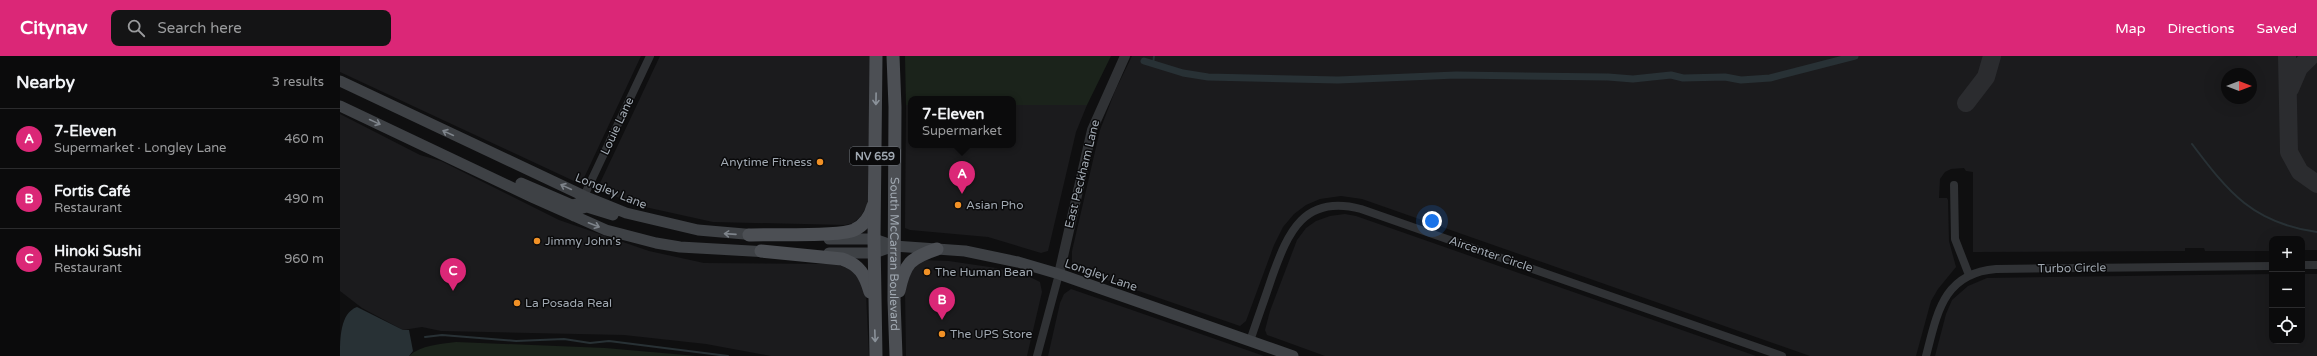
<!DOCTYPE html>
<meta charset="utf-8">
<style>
:root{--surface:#0b0b0c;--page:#141415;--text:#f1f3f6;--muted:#9a9b9d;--line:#2b2b2d;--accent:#db2777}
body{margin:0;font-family:"Varela Round",sans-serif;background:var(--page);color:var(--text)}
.controls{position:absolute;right:12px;bottom:12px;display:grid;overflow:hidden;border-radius:8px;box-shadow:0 4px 16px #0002}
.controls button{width:36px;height:36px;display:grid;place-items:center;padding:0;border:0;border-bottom:1px solid var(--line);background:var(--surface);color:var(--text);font:20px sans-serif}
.compass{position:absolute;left:1881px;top:12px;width:36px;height:36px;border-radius:50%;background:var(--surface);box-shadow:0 4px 16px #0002;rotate:90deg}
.you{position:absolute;left:1092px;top:165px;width:14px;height:14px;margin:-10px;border:3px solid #fff;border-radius:50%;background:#1a73e8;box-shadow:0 0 0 6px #1a73e833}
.badge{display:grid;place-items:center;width:26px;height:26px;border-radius:50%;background:var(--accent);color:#fff;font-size:13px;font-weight:700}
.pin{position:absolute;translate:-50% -33px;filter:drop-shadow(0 1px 2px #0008)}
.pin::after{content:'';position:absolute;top:21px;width:14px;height:12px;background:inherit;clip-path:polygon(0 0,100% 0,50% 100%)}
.popup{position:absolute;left:568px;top:40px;width:108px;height:52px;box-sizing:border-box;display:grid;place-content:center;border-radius:8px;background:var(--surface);filter:drop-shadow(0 1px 3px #0005);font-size:13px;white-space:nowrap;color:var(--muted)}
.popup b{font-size:15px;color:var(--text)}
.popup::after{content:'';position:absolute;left:50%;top:100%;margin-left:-8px;border:8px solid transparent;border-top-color:var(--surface)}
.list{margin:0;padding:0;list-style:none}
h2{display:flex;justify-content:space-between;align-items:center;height:52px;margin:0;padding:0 16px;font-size:17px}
h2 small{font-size:13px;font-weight:400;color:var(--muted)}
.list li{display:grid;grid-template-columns:26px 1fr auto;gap:12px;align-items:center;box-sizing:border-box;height:60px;padding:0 16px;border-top:1px solid var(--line)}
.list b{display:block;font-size:15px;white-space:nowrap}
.list p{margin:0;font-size:13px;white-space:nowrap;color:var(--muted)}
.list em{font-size:13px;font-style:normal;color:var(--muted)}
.icon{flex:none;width:22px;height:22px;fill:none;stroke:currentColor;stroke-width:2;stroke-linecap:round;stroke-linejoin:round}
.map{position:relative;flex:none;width:1977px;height:300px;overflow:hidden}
header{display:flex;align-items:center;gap:24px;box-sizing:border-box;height:56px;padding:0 20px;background:var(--accent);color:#fff}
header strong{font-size:19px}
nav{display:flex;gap:22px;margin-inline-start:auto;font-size:14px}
.search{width:280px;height:36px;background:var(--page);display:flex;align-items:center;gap:10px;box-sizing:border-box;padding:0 14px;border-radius:8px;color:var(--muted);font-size:15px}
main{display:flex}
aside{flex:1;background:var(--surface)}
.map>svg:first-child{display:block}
.built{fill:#1b1b1d;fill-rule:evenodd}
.green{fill:#1b231b}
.water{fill:#283135}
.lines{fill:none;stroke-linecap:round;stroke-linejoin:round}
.stream{stroke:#283135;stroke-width:2}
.canal{stroke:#283135;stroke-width:7}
.taxiway{stroke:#2b2c2f;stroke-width:18}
.minor{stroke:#303235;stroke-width:8}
.tertiary{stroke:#303235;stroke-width:10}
.secondary{stroke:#3e4145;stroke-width:11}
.primary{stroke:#4c4f54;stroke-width:13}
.oneway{stroke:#8b929a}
.oneway2{stroke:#7e848b}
.poi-dot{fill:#f19126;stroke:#0a0a0b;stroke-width:1.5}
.labels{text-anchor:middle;stroke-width:3;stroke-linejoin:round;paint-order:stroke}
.shield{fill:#0a0a0b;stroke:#73797f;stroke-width:1}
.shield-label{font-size:11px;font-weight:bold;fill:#a0a8b1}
.street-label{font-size:12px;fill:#a0a8b1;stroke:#0a0a0b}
.poi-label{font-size:12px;fill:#a0a8b1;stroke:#0a0a0b;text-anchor:start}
</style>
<header>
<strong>Citynav</strong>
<div class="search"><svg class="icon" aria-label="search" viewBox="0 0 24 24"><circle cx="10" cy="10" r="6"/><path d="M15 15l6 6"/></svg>Search here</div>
<nav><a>Map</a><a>Directions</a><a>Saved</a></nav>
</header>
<main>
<aside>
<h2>Nearby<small>3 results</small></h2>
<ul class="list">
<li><span class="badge">A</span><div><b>7-Eleven</b><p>Supermarket · Longley Lane</p></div><em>460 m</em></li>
<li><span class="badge">B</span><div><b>Fortis Café</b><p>Restaurant</p></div><em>490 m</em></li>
<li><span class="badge">C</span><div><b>Hinoki Sushi</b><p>Restaurant</p></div><em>960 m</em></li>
</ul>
</aside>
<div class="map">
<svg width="1977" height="300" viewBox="0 0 1977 300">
<rect width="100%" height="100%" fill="#0f0f10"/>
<path class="built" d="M0 0H301L244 122 236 126 0 16Z
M320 0H530L528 147 521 160 513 167 505 169 373 166 296 149 263 135 260 127Z
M792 0H1977V194H1962V183H1932V195H1865L1864 192H1845V195L1633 196V116L1626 115 1624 112 1611 113 1605 116 1600 123 1599 142H1607L1608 144 1609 185 1616 211 1598 233 1591 245 1576 300H1470L1022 143 1001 140 980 143 966 149 954 158 943 171 934 189 906 265 900 270 735 213 732 207V195L760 74 775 35ZM1887 18H1911V42H1887Z
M566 49H571V89H673V49H747L736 76 708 195 701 197 648 181 570 174 565 172Z
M0 58 80 99 101 105 219 164 309 195 364 207 496 208 515 215 526 238 529 300H431L366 288 284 279 101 275 82 271 63 274 22 252 0 235Z
M1005 158 1016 160 1416 300H985L927 279 925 274 930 255 957 184 966 172 976 165 990 160Z
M582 204 609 205 656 212 686 219 700 226 702 236 687 300H566L565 235 572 211Z
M1932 218V285H1962V218H1977V300H1595L1606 258 1612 244 1628 230 1647 222Z
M731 233 792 254 924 300H708L720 247 724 238Z"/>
<path class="green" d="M565 0H771L747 49H673V43H571V49H566Z
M116 286 265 292 357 300H69C81 289 100 288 116 286Z"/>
<path class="water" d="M17 251 63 274H69L73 295 69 300H0C0 283 0 257 17 251Z"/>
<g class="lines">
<path class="stream" d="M813 8 814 0
M1852 88C1889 137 1913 167 1977 176
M85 281 102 279 176 285 224 283 250 287 269 285 388 300"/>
<path class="canal" d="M804 5 843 17 868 21 998 24 1116 19 1268 21 1293 23 1331 19 1343 22 1385 21 1401 24 1430 22 1515 0"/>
<path class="taxiway" d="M1947 0 1949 96 1960 116 1977 128
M1950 33 1959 12 1971 0
M1626 47 1646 21 1652 0"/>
<path class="minor" d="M1614 129 1615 183 1629 219
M244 140 310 0
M1962 209H1977
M910 285C917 264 925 242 932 221 948 176 964 138 1021 153L1442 300
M697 300 719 218
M1586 300C1597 258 1603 217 1656 213L1932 210"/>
<path class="tertiary" d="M719 218 752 74 785 0"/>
<path class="secondary" d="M0 25 244 140 286 157 358 174 416 179
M0 50 194 142 266 174 316 187 340 191 430 196
M181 127 232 149 240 147 243 141
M234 160 239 153 247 151 273 159
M489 183H534L554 190 625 195 678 206 719 218 953 300
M489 197H534L554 190"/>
<g class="primary">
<path id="s1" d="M553 0 555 51 554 244 556 300"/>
<path d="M409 179C431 178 497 181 514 174 525 169 530 161 533 150"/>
<path d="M421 195 502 203C520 209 525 219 530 236"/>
<path d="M559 235C565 207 570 202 597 193"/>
<path d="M536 300 534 183 536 0"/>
</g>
</g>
<defs><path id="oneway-shaft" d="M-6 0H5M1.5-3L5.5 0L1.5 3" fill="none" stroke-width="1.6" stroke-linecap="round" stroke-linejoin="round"/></defs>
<g class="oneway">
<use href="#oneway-shaft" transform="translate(536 43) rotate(91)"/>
<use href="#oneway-shaft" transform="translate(535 280) rotate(88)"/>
</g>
<g class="oneway2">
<use href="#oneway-shaft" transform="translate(35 66) rotate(25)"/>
<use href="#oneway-shaft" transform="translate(108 77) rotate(-155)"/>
<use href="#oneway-shaft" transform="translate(226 131) rotate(-155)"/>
<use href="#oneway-shaft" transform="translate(254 169) rotate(21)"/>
<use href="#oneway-shaft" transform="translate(390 178) rotate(-176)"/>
</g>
<g class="poi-dot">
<circle cx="480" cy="106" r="4"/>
<circle cx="618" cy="149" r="4"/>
<circle cx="197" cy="185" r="4"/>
<circle cx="587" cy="216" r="4"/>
<circle cx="177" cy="247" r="4"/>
<circle cx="602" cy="278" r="4"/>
</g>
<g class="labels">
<rect class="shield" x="510" y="91" width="50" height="18" rx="3"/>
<g class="shield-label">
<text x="535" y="104">NV 659</text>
</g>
<g class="street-label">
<text transform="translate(277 70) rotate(-65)" y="4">Louie Lane</text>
<text transform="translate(742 118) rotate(-76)" y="4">East Peckham Lane</text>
<text transform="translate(271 135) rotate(22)" y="4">Longley Lane</text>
<text dy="4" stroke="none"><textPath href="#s1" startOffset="198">South McCarran Boulevard</textPath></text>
<text transform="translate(1151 198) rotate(19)" y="4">Aircenter Circle</text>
<text transform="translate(1732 212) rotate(-1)" y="4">Turbo Circle</text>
<text transform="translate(761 219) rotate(19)" y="4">Longley Lane</text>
</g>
<g class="poi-label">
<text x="472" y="110" text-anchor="end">Anytime Fitness</text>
<text x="626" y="153">Asian Pho</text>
<text x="205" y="189">Jimmy John's</text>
<text x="595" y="220">The Human Bean</text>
<text x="185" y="251">La Posada Real</text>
<text x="610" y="282">The UPS Store</text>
</g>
</g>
</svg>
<div class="controls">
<button>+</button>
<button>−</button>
<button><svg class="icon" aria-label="locate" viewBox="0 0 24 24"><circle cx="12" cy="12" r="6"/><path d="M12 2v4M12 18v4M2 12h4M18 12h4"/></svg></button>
</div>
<svg class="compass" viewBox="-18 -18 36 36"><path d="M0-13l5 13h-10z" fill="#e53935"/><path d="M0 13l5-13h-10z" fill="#9a9b9d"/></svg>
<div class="you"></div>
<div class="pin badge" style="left:622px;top:138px">A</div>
<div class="popup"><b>7-Eleven</b>Supermarket</div>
<div class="pin badge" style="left:602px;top:264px">B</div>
<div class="pin badge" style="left:113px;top:235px">C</div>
</div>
</main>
